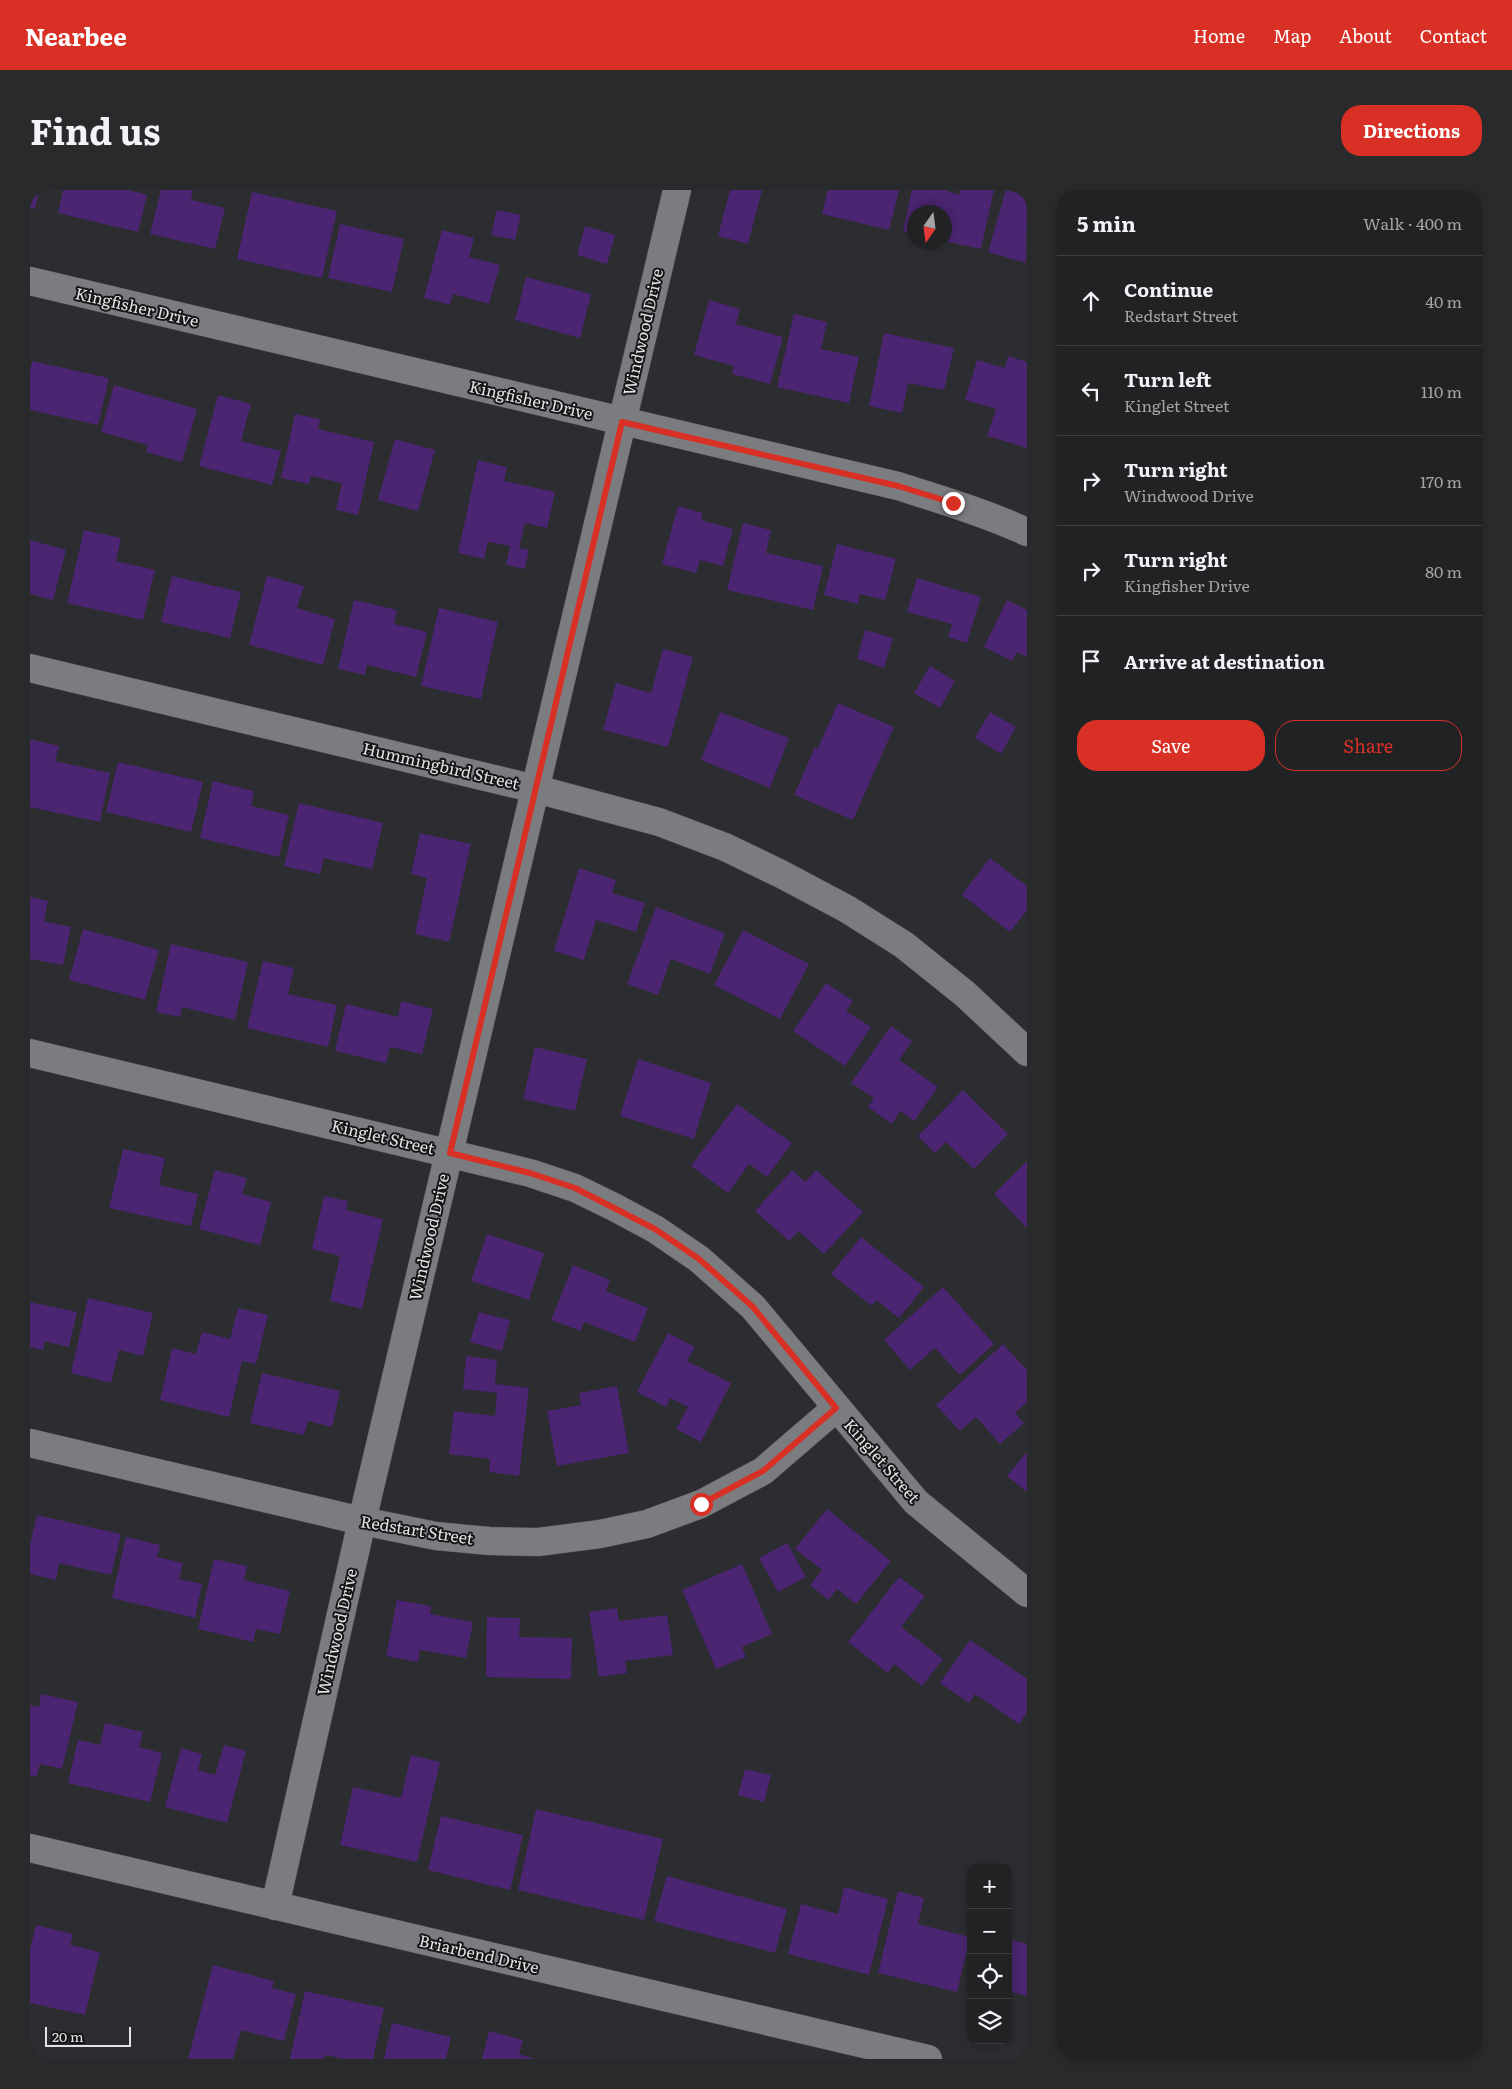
<!DOCTYPE html>
<meta charset="utf-8">
<style>
:root{--surface:#202224;--page:#282a2c;--text:#f1f3f6;--muted:#a2a4a6;--line:#3d3f41;--accent:#d93025}
body{margin:0;font-family:Literata,serif;background:var(--page);color:var(--text)}
.controls{position:absolute;right:15px;bottom:15px;display:grid;overflow:hidden;border-radius:10px;box-shadow:0 2px 8px #0003}
.controls button{width:45px;height:45px;display:grid;place-items:center;padding:0;border:0;border-bottom:1px solid var(--line);background:var(--surface);color:var(--text);font:25px sans-serif}
.compass{position:absolute;left:877px;top:15px;width:45px;height:45px;border-radius:50%;background:var(--surface);box-shadow:0 2px 8px #0003;rotate:194deg}
.scale{position:absolute;left:15px;bottom:12px;width:86px;box-sizing:border-box;padding-left:5px;border:2px solid #e2e3e5;border-top:0;font-size:14px;line-height:18px;white-space:nowrap;color:#e2e3e5;-webkit-text-stroke:4px #141516;paint-order:stroke}
.stop{position:absolute;width:15px;height:15px;margin:-11px;border:4px solid #d93025;border-radius:50%;background:#fff}
.stop.end{background:#d93025;border-color:#fff;box-shadow:0 1px 5px #0008}
.list{margin:0;padding:0;list-style:none}
h2{display:flex;justify-content:space-between;align-items:center;height:65px;margin:0;padding:0 20px;font-size:21px}
h2 small{font-size:16px;font-weight:400;color:var(--muted)}
.list li{display:grid;grid-template-columns:32px 1fr auto;gap:15px;align-items:center;box-sizing:border-box;height:90px;padding:0 20px;border-top:1px solid var(--line)}
.list b{display:block;font-size:19px;white-space:nowrap}
.list p{margin:0;font-size:16px;white-space:nowrap;color:var(--muted)}
.list em{font-size:16px;font-style:normal;color:var(--muted)}
.actions{display:flex;gap:10px;padding:15px 20px}
.actions a{flex:1;padding:11px 0;border:1px solid var(--accent);border-radius:20px;text-align:center;font-size:18px;color:var(--accent)}
.actions .main{background:var(--accent);color:#fff}
.icon{flex:none;width:28px;height:28px;fill:none;stroke:currentColor;stroke-width:2;stroke-linecap:round;stroke-linejoin:round}
.map{position:relative;flex:none;width:997px;height:1869px;overflow:hidden;border-radius:20px}
header{display:flex;align-items:center;gap:30px;box-sizing:border-box;height:70px;padding:0 25px;background:var(--accent);color:#fff}
header strong{font-size:24px}
nav{display:flex;gap:28px;margin-inline-start:auto;font-size:18px}
.intro{display:flex;align-items:center;justify-content:space-between;box-sizing:border-box;height:120px;padding:0 30px}
h1{margin:0;font-size:35px}
.button{padding:12px 22px;border-radius:20px;background:var(--accent);color:#fff;font-size:18px;font-weight:700}
main{display:flex;gap:30px;padding:0 30px}
aside{flex:1;background:var(--surface);border-radius:20px;box-shadow:0 2px 8px #0003}
.map>svg:first-child{display:block}
.building{fill:#4b2571}
.lines{fill:none;stroke-linecap:round;stroke-linejoin:round}
.minor-casing{stroke:#494b4d;stroke-width:29}
.minor{stroke:#7a7c80;stroke-width:28}
.route{stroke:#d93025;stroke-width:6}
.labels{text-anchor:middle;stroke-width:4;stroke-linejoin:round;paint-order:stroke}
.street-label{font-size:16px;fill:#e2e3e5;stroke:#141516}
</style>
<header>
<strong>Nearbee</strong>
<nav><a>Home</a><a>Map</a><a>About</a><a>Contact</a></nav>
</header>
<div class="intro"><h1>Find us</h1><a class="button">Directions</a></div>
<main>
<div class="map">
<svg width="997" height="1869" viewBox="0 0 997 1869">
<rect width="100%" height="100%" fill="#2b2d30"/>
<path class="building" d="M0 0H9L5 19 0 18Z
M33 0H98L117 5 108 42 28 23Z
M131 0H163L161 10 195 18 185 59 120 44Z
M700 0H732L718 54 688 46Z
M798 0H869L859 40 792 24Z
M882 0H915L929 5 930 0H964L951 59 914 51V22H884V44L873 41Z
M976 0 997 5 996 73 958 62Z
M222 2 307 21 292 88 207 69Z
M467 20 491 25 485 50 461 45Z
M310 34 374 49 362 102 298 88Z
M555 36 585 45 577 74 547 65Z
M412 40 444 48 439 67 470 75 459 114 423 104 420 115 394 108Z
M496 87 561 104 550 148 485 130Z
M679 110 710 119 706 134 753 147 740 194 702 184 704 176 664 165Z
M764 124 797 132 791 159 829 167 819 213 747 197Z
M854 143 924 158 914 200 878 193 872 223 839 216Z
M978 166 997 172V258L957 246 966 219 935 210 947 170 975 178Z
M2 171 79 188 68 235 0 220V181Z
M84 195 167 219 152 272 116 262 118 255 71 242Z
M188 205 221 214 211 251 251 261 242 295 169 276Z
M265 224 290 229 288 239 344 252 328 325 306 320 312 293 281 286 279 294 251 288Z
M365 249 405 260 388 321 348 310Z
M448 270 477 277 474 291 525 302 517 338 495 333 489 358 499 360 495 379 476 375 480 356 458 352 454 369 428 363Z
M648 316 673 323 671 330 703 339 693 376 670 370 666 383 632 374Z
M713 333 741 340 736 363 793 376 783 420 697 400Z
M54 340 91 348 86 371 125 380 113 430 37 413Z
M0 350 36 360 23 410 0 404Z
M807 354 866 369 855 410 830 404 828 414 794 405Z
M142 386 211 402 200 448 131 432Z
M237 386 274 396 267 418 305 429 293 475 219 455Z
M887 388 951 407 937 453 918 447 922 434 877 422Z
M324 410 367 420 364 434 397 442 386 487 337 475 335 485 308 479Z
M977 410 997 420V467L987 462 982 471 954 457Z
M409 418 468 432 451 509 391 496Z
M835 440 863 448 854 478 827 469Z
M633 459 663 467 638 557 573 540 586 493 621 503Z
M900 476 925 491 910 518 884 503Z
M808 513 864 537 823 630 764 605 785 557 788 558Z
M690 522 759 548 740 598 671 570Z
M960 522 986 537 971 564 945 548Z
M0 549 29 556 25 571 80 583 70 632 0 617Z
M88 572 173 592 161 642 76 622Z
M183 591 224 601 221 616 259 625 249 667 170 648Z
M269 613 353 633 342 679 294 668 290 684 254 676Z
M390 643 441 654 419 752 385 744 397 688 381 684Z
M960 668 997 696V720L980 742 932 705Z
M549 678 586 690 582 703 615 713 606 742 566 730 554 770 524 761Z
M0 707 18 711 14 731 41 737 33 775 0 769Z
M626 717 695 743 680 784 641 769 628 805 597 794Z
M53 739 129 760 115 810 39 790Z
M713 740 779 774 750 829 684 795Z
M141 754 218 772 205 830 152 817 150 827 126 822Z
M233 771 264 778 258 804 307 815 298 857 217 838Z
M796 793 823 811 816 821 841 837 815 876 763 841Z
M371 811 403 819 392 864 360 857 356 873 305 861 316 814 368 827Z
M861 836 882 851 869 870 908 897 884 931 870 921 862 934 838 917 844 908 821 893Z
M505 857 557 869 545 921 493 909Z
M608 869 681 893 664 949 590 926Z
M933 900 978 944 944 979 916 952 905 963 888 946Z
M707 914 762 953 737 987 719 974 698 1003 661 976Z
M93 959 135 968 129 995 168 1004 161 1036 79 1018Z
M997 971V1038L964 1004Z
M185 980 217 988 212 1004 241 1012 230 1055 169 1039Z
M762 980 775 992 786 980 833 1022 794 1064 769 1041 759 1051 725 1021Z
M294 1006 318 1011 316 1020 353 1029 332 1119 300 1111 310 1066 282 1059Z
M457 1044 514 1063 499 1110 441 1091Z
M831 1047 894 1097 869 1128 846 1110 842 1116 801 1084Z
M543 1075 580 1090 576 1101 618 1118 605 1152 554 1132 551 1141 521 1130Z
M913 1097 964 1154 930 1185 905 1158 880 1180 854 1150Z
M58 1108 123 1123 113 1166 89 1160 81 1193 41 1183Z
M0 1112 47 1122 39 1157 15 1151 13 1160 0 1157Z
M208 1118 238 1125 226 1174 212 1171 199 1227 130 1210 142 1158 166 1164 172 1142 200 1149Z
M449 1122 480 1130 472 1161 440 1152Z
M638 1143 665 1157 657 1171 701 1193 671 1252 646 1239 658 1217 640 1208 636 1217 607 1202Z
M973 1154 997 1180V1212L985 1223 994 1233 970 1254 946 1227 930 1241 906 1215Z
M436 1166 467 1170 465 1194 499 1198 489 1286 459 1282 460 1269 419 1264 424 1221 465 1226 467 1203 433 1199Z
M232 1183 310 1201 302 1237 278 1231 274 1245 220 1233Z
M587 1196 599 1263 527 1276 517 1221 551 1215 549 1203Z
M997 1262V1302L977 1286Z
M797 1319 861 1371 826 1414 807 1399 798 1410 780 1395 792 1380 765 1359Z
M7 1325 91 1344 81 1385 29 1373 26 1390 0 1384V1355Z
M96 1347 130 1355 127 1367 153 1373 149 1389 172 1394 165 1428 82 1408Z
M757 1353 776 1387 748 1402 729 1368Z
M184 1369 217 1376 214 1390 260 1401 250 1444 226 1439 223 1452 168 1439Z
M712 1374 742 1444 712 1457 716 1467 686 1479 652 1400Z
M869 1387 895 1406 871 1437 913 1469 892 1496 864 1474 858 1483 818 1452Z
M367 1410 401 1416 400 1424 443 1432 436 1468 390 1460 388 1472 356 1466Z
M587 1418 589 1431 637 1425 643 1465 595 1471 597 1483 569 1487 559 1422Z
M457 1427 490 1428 489 1447 542 1448 541 1489 456 1487Z
M940 1450 997 1489V1522L989 1534 945 1504 939 1513 910 1493Z
M11 1504 48 1512 32 1579 10 1574 6 1587 0 1585V1515L9 1517Z
M75 1533 113 1542 109 1557 132 1563 120 1612 38 1593 48 1550 70 1555Z
M194 1555 216 1561 197 1633 135 1617 151 1558 172 1564 168 1580 185 1585Z
M381 1565 410 1572 387 1672 310 1655 323 1597 371 1608Z
M715 1579 741 1585 734 1612 708 1605Z
M506 1619 633 1649 614 1730 488 1700Z
M411 1626 493 1645 480 1700 398 1680Z
M637 1686 757 1719 745 1763 624 1731Z
M814 1697 858 1709 839 1785 758 1764 771 1714 808 1724Z
M868 1701 894 1708 888 1734 940 1747 927 1802 848 1783Z
M6 1735 43 1744 40 1755 70 1762 55 1825 0 1813V1759Z
M978 1749 997 1754V1806L978 1801Z
M183 1775 244 1791 242 1798 266 1804 254 1851 211 1840 203 1869H158Z
M275 1801 354 1818 343 1869H314L295 1865 294 1869H260Z
M362 1833 421 1847 416 1869H354Z
M459 1841 493 1850 489 1864 505 1869H452Z"/>
<g class="lines">
<defs>
<path id="minor" d="M0 91 868 296C912 310 955 323 997 342
M0 478 506 599 629 632 695 657 751 684 817 719 874 755 935 804 997 862
M0 863 500 983 545 998 584 1017 625 1039 669 1069 723 1117 886 1312 997 1403
M0 1253 332 1331 406 1346 459 1351 508 1352 570 1344 617 1334 671 1314 733 1281 806 1218
M0 1658 898 1869
M245 1716 332 1331 647 0"/>
</defs>
<use href="#minor" class="minor-casing"/>
<use href="#minor" class="minor"/>
</g>
<g class="lines">
<path class="route" d="M671 1314 733 1281 806 1218 723 1117 669 1069 625 1039 545 998 500 983 420 963 592 232 868 296 923 313"/>
</g>
<g class="labels">
<g class="street-label">
<text transform="translate(107 117) rotate(13)" y="6">Kingfisher Drive</text>
<text transform="translate(613 142) rotate(-77)" y="6">Windwood Drive</text>
<text transform="translate(501 210) rotate(13)" y="6">Kingfisher Drive</text>
<text transform="translate(411 576) rotate(13)" y="6">Hummingbird Street</text>
<text transform="translate(353 947) rotate(13)" y="6">Kinglet Street</text>
<text transform="translate(399 1047) rotate(-77)" y="6">Windwood Drive</text>
<text transform="translate(852 1271) rotate(49)" y="6">Kinglet Street</text>
<text transform="translate(387 1340) rotate(9)" y="6">Redstart Street</text>
<text transform="translate(307 1442) rotate(-77)" y="6">Windwood Drive</text>
<text transform="translate(449 1764) rotate(13)" y="6">Briarbend Drive</text>
</g>
</g>
</svg>
<div class="controls">
<button>+</button>
<button>−</button>
<button><svg class="icon" aria-label="locate" viewBox="0 0 24 24"><circle cx="12" cy="12" r="6"/><path d="M12 2v4M12 18v4M2 12h4M18 12h4"/></svg></button>
<button><svg class="icon" aria-label="layers" viewBox="0 0 24 24"><path d="M12 4l9 5-9 5-9-5zM3 14l9 5 9-5"/></svg></button>
</div>
<svg class="compass" viewBox="-18 -18 36 36"><path d="M0-13l5 13h-10z" fill="#e53935"/><path d="M0 13l5-13h-10z" fill="#a2a4a6"/></svg>
<div class="scale">20 m</div>
<div class="stop" style="left:671px;top:1314px"></div>
<div class="stop end" style="left:923px;top:313px"></div>
</div>
<aside>
<h2>5 min<small>Walk · 400 m</small></h2>
<ul class="list">
<li><svg class="icon" aria-label="ahead" viewBox="0 0 24 24"><path d="M12 20V5M6 11l6-6 6 6"/></svg><div><b>Continue</b><p>Redstart Street</p></div><em>40 m</em></li>
<li><svg class="icon" aria-label="left" viewBox="0 0 24 24"><path d="M17 20v-9H6M10 6l-5 5 5 5"/></svg><div><b>Turn left</b><p>Kinglet Street</p></div><em>110 m</em></li>
<li><svg class="icon" aria-label="right" viewBox="0 0 24 24"><path d="M7 20v-9h11M14 6l5 5-5 5"/></svg><div><b>Turn right</b><p>Windwood Drive</p></div><em>170 m</em></li>
<li><svg class="icon" aria-label="right" viewBox="0 0 24 24"><path d="M7 20v-9h11M14 6l5 5-5 5"/></svg><div><b>Turn right</b><p>Kingfisher Drive</p></div><em>80 m</em></li>
<li><svg class="icon" aria-label="arrive" viewBox="0 0 24 24"><path d="M6 21V4h12l-3 4 3 4H6"/></svg><div><b>Arrive at destination</b></div></li>
</ul>
<div class="actions"><a class="main">Save</a><a>Share</a></div>
</aside>
</main>
